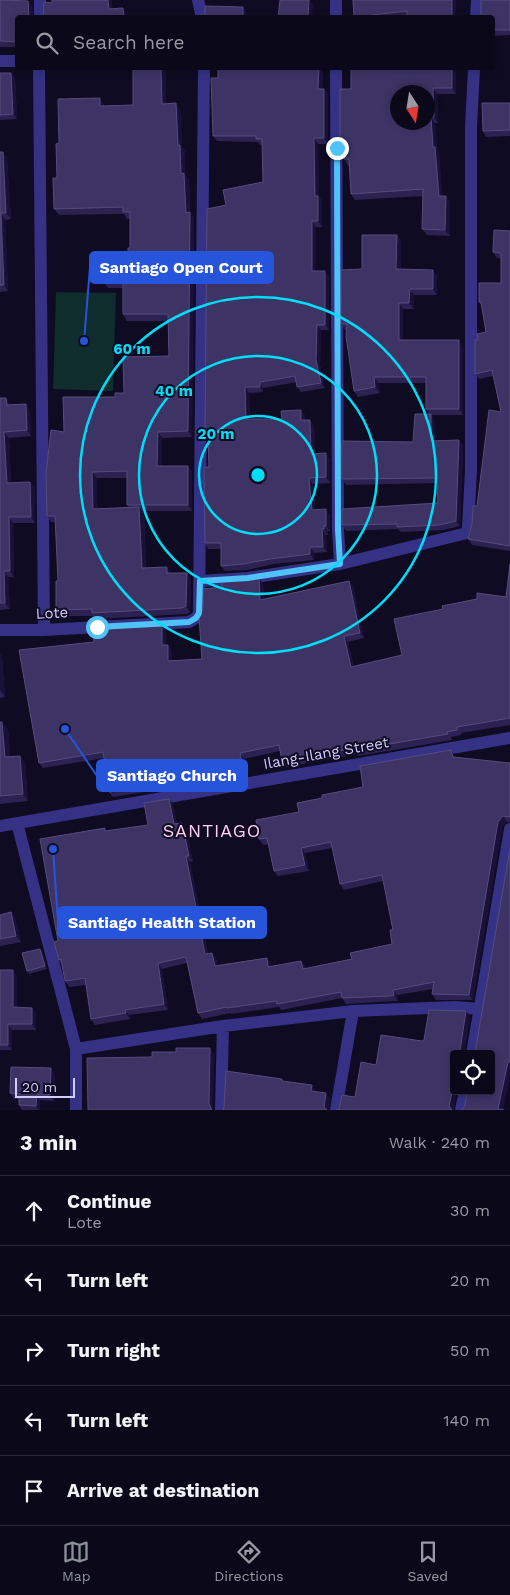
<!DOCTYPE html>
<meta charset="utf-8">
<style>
:root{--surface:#0b081a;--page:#141123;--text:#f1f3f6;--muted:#9a9aa2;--line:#2b2939;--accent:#8c9099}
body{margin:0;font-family:"Work Sans",sans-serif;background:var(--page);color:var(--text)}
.controls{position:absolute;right:15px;bottom:15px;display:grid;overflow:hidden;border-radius:5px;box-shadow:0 2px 8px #0003}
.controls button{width:45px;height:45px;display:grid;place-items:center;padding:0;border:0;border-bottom:1px solid var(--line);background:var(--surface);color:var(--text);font:25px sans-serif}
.compass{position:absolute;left:390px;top:85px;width:45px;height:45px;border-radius:50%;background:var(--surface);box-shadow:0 2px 8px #0003;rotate:168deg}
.scale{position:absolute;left:15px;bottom:12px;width:60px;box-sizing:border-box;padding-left:5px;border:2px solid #d2ccff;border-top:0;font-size:14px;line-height:18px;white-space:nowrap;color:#d2ccff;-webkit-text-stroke:4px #0f0b22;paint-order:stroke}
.stop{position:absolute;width:15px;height:15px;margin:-11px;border:4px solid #4fc3f7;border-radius:50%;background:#fff}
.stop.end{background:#4fc3f7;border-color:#fff;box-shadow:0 1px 5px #0008}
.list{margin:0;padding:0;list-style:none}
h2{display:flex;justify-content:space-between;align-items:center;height:65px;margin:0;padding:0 20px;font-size:21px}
h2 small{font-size:16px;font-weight:400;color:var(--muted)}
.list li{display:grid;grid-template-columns:32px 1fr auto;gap:15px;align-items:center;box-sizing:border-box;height:70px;padding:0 20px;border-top:1px solid var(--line)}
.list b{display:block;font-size:19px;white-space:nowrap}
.list p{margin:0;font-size:16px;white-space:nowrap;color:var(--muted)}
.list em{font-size:16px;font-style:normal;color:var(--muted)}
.icon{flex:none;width:28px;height:28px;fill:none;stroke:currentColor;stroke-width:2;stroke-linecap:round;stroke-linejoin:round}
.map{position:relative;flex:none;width:510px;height:1110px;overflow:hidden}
.search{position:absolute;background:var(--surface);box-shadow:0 2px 8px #0003;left:15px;right:15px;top:15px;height:55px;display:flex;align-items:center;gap:12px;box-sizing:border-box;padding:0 18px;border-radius:5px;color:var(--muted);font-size:19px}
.sheet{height:415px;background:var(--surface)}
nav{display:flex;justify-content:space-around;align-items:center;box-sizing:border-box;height:70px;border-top:1px solid var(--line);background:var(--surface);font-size:14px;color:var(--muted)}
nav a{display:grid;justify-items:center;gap:2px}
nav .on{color:var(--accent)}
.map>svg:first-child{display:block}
.green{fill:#0e2d2c}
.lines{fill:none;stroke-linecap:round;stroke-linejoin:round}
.minor{stroke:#353286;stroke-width:12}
.wall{fill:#2c2252;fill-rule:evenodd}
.shaded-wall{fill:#191137}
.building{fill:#3d3465;stroke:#554c7d;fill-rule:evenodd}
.route{stroke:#4fc3f7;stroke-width:6}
.ring{fill:none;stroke:#00ddf7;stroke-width:2.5}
.labels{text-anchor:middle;stroke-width:4;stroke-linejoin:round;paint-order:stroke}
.street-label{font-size:15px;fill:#d2ccff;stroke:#0f0b22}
.quarter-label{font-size:18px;letter-spacing:1px;fill:#ffceed;stroke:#0f0b22}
.centre{fill:#00ddf7;stroke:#0f0b22;stroke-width:2.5}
.ring-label{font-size:15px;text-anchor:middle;font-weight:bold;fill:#00ddf7;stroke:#0f0b22;stroke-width:4;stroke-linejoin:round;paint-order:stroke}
.leader{fill:none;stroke:#2654da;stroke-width:2}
.callout-dot{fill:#2654da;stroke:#0f0b22;stroke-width:2}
.callout{fill:#2654da;stroke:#2654da;stroke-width:2}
.callout-label{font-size:16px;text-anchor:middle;font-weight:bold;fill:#fff}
</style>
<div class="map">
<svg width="510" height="1110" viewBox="0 0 510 1110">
<rect width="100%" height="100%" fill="#0f0b22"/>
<path class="green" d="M56 292 116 293 113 391 53 389Z"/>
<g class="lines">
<path class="minor" d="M198 0 202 18
M336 0V18
M40 18V0
M476 18 477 0
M0 61H18
M39 68 44 630
M336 68 338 529 340 564
M200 581 248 578 340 564 467 533 468 528 471 470V127L474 68
M0 630H44L189 622 196 618 199 613 204 68
M17 823 76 1049V1110
M0 826 510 738
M76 1049 223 1026 353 1011 455 1007 480 1009
M472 1054 510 829
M221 1110 223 1026
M336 1110 353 1011
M461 1110 465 1091"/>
</g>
<path class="wall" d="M0 0 28 1 32 7 33 18H18V47H0Z
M353 0H456V18H355Z
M510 0V35L492 36V18Z
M351 68H456V94H437L438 123H435L437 149 439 153 442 196H446L450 202V236L427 235 422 229 423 196 355 200 351 194 349 166H348L344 159 343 142 340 138 351 89Z
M323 71 322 89H324L328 95V144H318L319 196 322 201V227H316V271H325L329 276V330H321L320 365 325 388 301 392 297 387V382L263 388V392L249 393 250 419H282L305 415V420H310L314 426 315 454 330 459V483L313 484 315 510 330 515V531H328V535H326L327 552 314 553V560L274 564 247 570 225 571 221 566V549H208L205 543 209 467 208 436 205 431 226 205 263 182 262 145H260L258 142 217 141 213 136 218 78Z
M0 73H11L15 78 17 119 0 120Z
M510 103V136L486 137 483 131Z
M104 104V106L166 104 180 109 182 147 185 151V175L189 180 190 212 194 218 192 437 162 438V466H188L192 472V511H142L144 513 146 568 171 573 191 579 190 612 187 614 96 619 94 616H60L56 610 58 581 56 522H51L47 516 64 432 115 397 124 393 169 356 168 321H127L123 314V288H108L104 282 128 253 130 248V219H127L124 214 59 215 54 209 57 178 59 143ZM97 478H127V505L129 508 97 509Z
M0 152H3L7 158 11 219 5 220 8 291 0 292Z
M510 231V551L472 545 468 539 501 412 493 376 479 379 475 374 478 340 486 332 481 305 479 302 501 283V258H497L493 252Z
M397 235 401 241V269L433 270 437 276V295H414V309H403V340L463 346V415H431L434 419 435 441 463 445 460 526 443 530 401 532 398 529 346 531 342 525 438 503 437 483 346 485 342 479 413 442 430 414 426 409V383H378L380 393 358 397 354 391 347 330H345L341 324 362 269Z
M0 398 10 405 30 410 31 436 9 438 11 483 30 482 35 488V523H13L14 577H8L10 609 0 610Z
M510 564V725L461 733V735L451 737 452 740 358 756 357 754 286 767 282 761 280 751 244 759 246 767 169 785 170 788 113 797 109 792 104 758 43 768 39 763 94 642 166 631V645H168L172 651V661L202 659 263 584 264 599 349 581 353 586 364 638 348 642 354 667 402 655 506 597Z
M0 654 2 657 5 697 0 698Z
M0 722 8 729 10 757 20 756 25 763 28 801 0 804Z
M455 756V758L510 763V822H507L502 828 473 1000H436L432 994 433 989 397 995 398 1001H394L346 1004 342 998 281 1010 279 1007 231 1014 230 1013 202 1019 198 1013 187 963 162 969 168 1010 129 1015 130 1019 95 1025 91 1019 86 985 69 987 65 981 62 965 59 960 58 941 107 831 148 825 173 804 177 824 186 828 193 861 190 862 208 953H212L216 958 217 965 267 958 271 964V966L301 961 305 966 306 969 352 959 392 944 393 930 383 881 344 890 340 884 332 848 305 853 309 871 278 876 274 871 269 844 263 845 259 839 299 812 322 798 363 787Z
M0 915 15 918 21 942 0 946Z
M40 949 42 952 47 969 29 974 27 971Z
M0 970 17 976V1007L36 1013V1030H12V1050H0Z
M55 1074 54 1101 40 1100V1110H22L19 1105V1099H14L10 1093Z"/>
<path class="shaded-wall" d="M108 0H112L113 14 109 9Z
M309 0 313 5 312 18H308Z
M452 0H456V18H452Z
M28 1 32 7 33 18H30L29 17Z
M243 7 247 13V18H243Z
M123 8 127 14 128 18H124Z
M161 68H166V110L162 104Z
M319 68H320L323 71 322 95 318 89Z
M452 68H456V94L452 88Z
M11 73 15 78 17 119 13 114Z
M433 88 437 94 438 123 434 117Z
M324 89 328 95V144L324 138Z
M100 98 104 104V112L100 106Z
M176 103 180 109 182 147 185 151V175L189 180 190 218V212L194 218 192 437 188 431 186 213 178 145Z
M431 117 435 123 437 149 439 153 443 202 439 196 433 147Z
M314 138 318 144 319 196 322 201V227L318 221 315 196Z
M3 152 7 158 11 219 6 213Z
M446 196 450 202V236L445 230Z
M1 213 5 220 8 291 4 285Z
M312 221 316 227V277L312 271Z
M397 235 401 241V275L396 269Z
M433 270 437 276V295L433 289Z
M325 271 329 276V330L325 325Z
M410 289 414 295V309L409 303Z
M399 303 403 309V346L399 340Z
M317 325 321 330 320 365 325 388 321 383 316 360Z
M459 340 463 346V415L459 409Z
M374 377 378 383 380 393 375 387Z
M260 382 263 388V392L260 387Z
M245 387 249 393 250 424 246 419Z
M6 398 10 404 11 411 7 405Z
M26 404 30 410 31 436 27 430Z
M301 410 305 415V426L301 420Z
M431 414 434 419 435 446 431 441Z
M310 420 314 426 315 459 311 454Z
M4 432 9 438 11 489 7 483Z
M158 432 162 438V472L157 466Z
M459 440 463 445 460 526 456 521Z
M326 453 330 459V483L326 477Z
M188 466 192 472V511L188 505Z
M92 472 97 478V515L93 509Z
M309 478 313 484 316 516 312 510Z
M30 482 35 488V523L31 517Z
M139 507 144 513 146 574 142 568Z
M326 509 330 515V531L326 526Z
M9 517 13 523 14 577 10 571Z
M324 526 328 531V535L324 529Z
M322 529 326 535 327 552 323 547Z
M310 547 314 553V560L310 554Z
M167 567 171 573H167Z
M4 571 8 577 10 609 5 603Z
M187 573 191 579 190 612 186 606Z
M259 578 263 584 264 605 260 600Z
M349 581 353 586 364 638 360 633Z
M162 626 166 631V651L162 645Z
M344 636 348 642 355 673 351 667Z
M168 645 172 651V667L168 661Z
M0 654 2 657 5 697 0 690Z
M2 722 8 729 11 764 5 757Z
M451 750 455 756 457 763 453 757Z
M240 753 244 759 246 767 242 762Z
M20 756 25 763 28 801 23 794Z
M165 779 169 785 170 788 166 783Z
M169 799 173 804 178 830 174 824Z
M503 816 507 822 502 828 473 1000 469 995 498 822Z
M182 823 186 828 193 861 189 856Z
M301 848 305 853 309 871 305 865Z
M186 856 190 862 209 960 205 954Z
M11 912 15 918 21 942 16 936Z
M40 949 42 952 47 969 45 966Z
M212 953 216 958 219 971 215 966Z
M267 958 271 964 272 973 268 967Z
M301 961 305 966 307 975 303 969Z
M158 963 162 969 168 1010 164 1004Z
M13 970 17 976V1013L13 1007Z
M393 990 397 995 398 1001 394 995Z
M32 1008 36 1013V1030L32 1024Z
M125 1010 129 1015 130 1019 126 1013Z
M466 1011 470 1016 465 1054H462L460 1051Z
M8 1024 12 1030V1050L8 1045Z
M210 1048 214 1054 213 1110 209 1104Z
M508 1062 510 1064V1077L503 1110 498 1109Z
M51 1068 55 1074 54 1101 50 1095Z
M453 1083H454V1091H457L454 1110H452L449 1106Z
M312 1085 316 1091 315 1097 311 1091Z
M326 1093 330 1099 329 1110H327L324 1107Z
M37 1095 40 1100V1110H39L36 1106Z"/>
<path class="building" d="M0 0 28 1 29 17 31 18H18V42L0 41Z
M52 0H108L109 9 123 8 124 18H41L43 17 44 2 52 3Z
M280 0H309L308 18H278Z
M353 0H452V18H423V16H407V11L354 17Z
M481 0H510V30H492V18H481Z
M205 6 243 7V18H205Z
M133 68H161L162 104 176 103 178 145H180L181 174 184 173 186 213 190 212 188 431 158 432 157 466H188V505H127V471L92 472 93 509 139 507 142 568 167 567V573H187L186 606 182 608 92 613V609L56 610V581H58L55 516H47L46 473 51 430 64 432 63 397H115V393H124L123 357 169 356 168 314H123V282H104V253H128V248H130V212H123V207L54 209 53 178H57L56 144 59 143 58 99 100 98V106L133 105Z
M218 68H319L318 89H324V138H314L315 196H318V221H312V271H325V325H317L316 360 321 383 297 387 295 376 260 382V387H245L246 419H282L281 411 301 410V420H310L311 454 326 453V477L309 478 312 510 326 509V526H324V529H322L323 547H310V554L270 559 243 564 221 566V543H205L204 467H209L208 431H205L207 209 226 205 223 190 263 182 262 139H256V136H213L211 78H218Z
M351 68H452V88H433L434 117H431L433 147H435L439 196H446L445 230 422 229 423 189 351 194 349 159H344L343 138H340V89H351ZM398 92H428V122H398Z
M0 73H11L13 114 0 115Z
M482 103H510V130L483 131Z
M0 152H3L6 213H1L4 285H0Z
M494 230 510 231V546L468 539 472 524 473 506H477L489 410 501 412 492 370 475 374V340H478L477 334 486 332 481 302H479V283H501V253L493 252Z
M362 235H397L396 269 433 270V289H410L409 303H399V340H459V409H426V377H374L375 387 354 391 346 336 347 324H341V270L362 269Z
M0 398H6L7 405 26 404 27 430 4 432 7 483 30 482 31 517H9L10 571H4L5 603H0Z
M415 414H431V441L459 440 456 521 439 525 397 527V524L342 525V509L438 503 437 478 342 479V441L413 442Z
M510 564V718L457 727V730L447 732 448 734 354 750V748L282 761 279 745 240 753 242 762 165 779 166 783 109 792 103 752 39 763 19 650 94 642 93 630 162 626V645H168V661L202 659 199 617 203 608V589L222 587V582L259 578 260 600 349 581 360 633 344 636 351 667 402 655 394 619 443 609 442 606 477 599V593L506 597Z
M0 722H2L5 757 20 756 23 794 0 796Z
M451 750 453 757 510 763V817L503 816 498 822 469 995 432 994 434 982 393 990 394 995 390 996 342 998 341 992 277 1004 276 1001 227 1008V1007L198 1013 186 957 158 963 164 1004 125 1010 126 1013 91 1019 85 978 65 981 61 959 59 960 54 942 58 941 40 839 105 828V831L148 825 144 803 169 799 174 824 182 823 189 856H186L205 954 212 953 215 966 267 958 268 967 301 961 303 969 352 959 350 953 392 944 390 930H393L382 875 340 884 331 842 301 848 305 865 274 871 267 838 259 839 256 820 299 812 297 803 322 798V795L363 787 360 766Z
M510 848V1062H508L498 1109 504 1110H461L465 1106 467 1091H491V1054H473L475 1053Z
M11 912 16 936 0 939V915Z
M40 949 45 966 27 971 22 953Z
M0 970H13V1007L32 1008V1024H8V1045H0Z
M429 1010 466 1011 460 1051 462 1054H454V1083L449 1106 452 1110H336L339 1109 342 1095 355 1097 361 1062 376 1065 381 1035 422 1041 424 1040Z
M176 1048H210L209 1104 212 1110H88L87 1058 152 1057V1052H176Z
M11 1067 51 1068 50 1095H37L36 1106 19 1105V1094L10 1093Z
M226 1071 282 1079V1081L312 1085 311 1091 326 1093 324 1107 327 1110H222L224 1108Z"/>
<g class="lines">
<path class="route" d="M97 627 189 622 196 618 199 613 200 581 248 578 340 564 338 529 337 148"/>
</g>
<g class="ring">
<circle cx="258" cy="475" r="59"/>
<circle cx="258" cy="475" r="119"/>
<circle cx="258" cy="475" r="178"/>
</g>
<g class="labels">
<g class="street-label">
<text transform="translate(52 613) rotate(-3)" y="5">Lote</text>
<text transform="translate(326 753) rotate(-10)" y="5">Ilang-Ilang Street</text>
</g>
<g class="quarter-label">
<text x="212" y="837">SANTIAGO</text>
</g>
</g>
<circle cx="258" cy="475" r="8" class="centre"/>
<g class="ring-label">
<text x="132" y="354">60 m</text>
<text x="174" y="396">40 m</text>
<text x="216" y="439">20 m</text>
</g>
<path class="leader" d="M84 341L90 267M65 729L97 776M53 849L58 922"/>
<g class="callout-dot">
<circle cx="84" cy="341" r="5"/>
<circle cx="65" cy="729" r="5"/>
<circle cx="53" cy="849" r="5"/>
</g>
<g class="callout">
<rect x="90" y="252" width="183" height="31" rx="5"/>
<rect x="97" y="760" width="150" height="31" rx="5"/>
<rect x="58" y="907" width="208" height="31" rx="5"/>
</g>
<g class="callout-label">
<text x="181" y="273">Santiago Open Court</text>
<text x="172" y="781">Santiago Church</text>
<text x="162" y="928">Santiago Health Station</text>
</g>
</svg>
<div class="controls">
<button><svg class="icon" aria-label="locate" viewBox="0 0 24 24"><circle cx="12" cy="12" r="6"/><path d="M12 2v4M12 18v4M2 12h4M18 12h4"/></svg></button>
</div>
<svg class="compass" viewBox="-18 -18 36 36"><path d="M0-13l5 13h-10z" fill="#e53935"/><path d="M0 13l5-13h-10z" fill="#9a9aa2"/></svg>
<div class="scale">20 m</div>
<div class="stop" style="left:97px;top:627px"></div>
<div class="stop end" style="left:337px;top:148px"></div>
<div class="search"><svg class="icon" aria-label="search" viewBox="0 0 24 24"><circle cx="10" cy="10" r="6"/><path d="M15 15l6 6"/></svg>Search here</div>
</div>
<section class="sheet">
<h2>3 min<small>Walk · 240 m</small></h2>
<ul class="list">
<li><svg class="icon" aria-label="ahead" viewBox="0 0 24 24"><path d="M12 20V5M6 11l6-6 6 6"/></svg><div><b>Continue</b><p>Lote</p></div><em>30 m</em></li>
<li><svg class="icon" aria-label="left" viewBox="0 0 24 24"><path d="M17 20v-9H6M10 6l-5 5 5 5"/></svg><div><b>Turn left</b></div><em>20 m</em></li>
<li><svg class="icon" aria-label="right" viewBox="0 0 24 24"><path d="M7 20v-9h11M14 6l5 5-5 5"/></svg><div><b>Turn right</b></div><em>50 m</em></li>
<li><svg class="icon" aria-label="left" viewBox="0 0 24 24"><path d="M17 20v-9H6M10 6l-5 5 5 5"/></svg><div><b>Turn left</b></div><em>140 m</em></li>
<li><svg class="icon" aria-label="arrive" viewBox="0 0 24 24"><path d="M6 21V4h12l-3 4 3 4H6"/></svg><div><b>Arrive at destination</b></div></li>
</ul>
</section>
<nav>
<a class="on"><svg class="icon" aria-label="map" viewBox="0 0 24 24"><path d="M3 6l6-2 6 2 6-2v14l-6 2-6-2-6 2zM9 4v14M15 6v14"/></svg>Map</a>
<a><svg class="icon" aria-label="directions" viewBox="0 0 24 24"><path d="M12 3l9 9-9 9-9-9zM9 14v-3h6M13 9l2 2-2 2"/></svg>Directions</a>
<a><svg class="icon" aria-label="saved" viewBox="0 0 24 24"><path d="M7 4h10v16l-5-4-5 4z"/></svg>Saved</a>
</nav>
